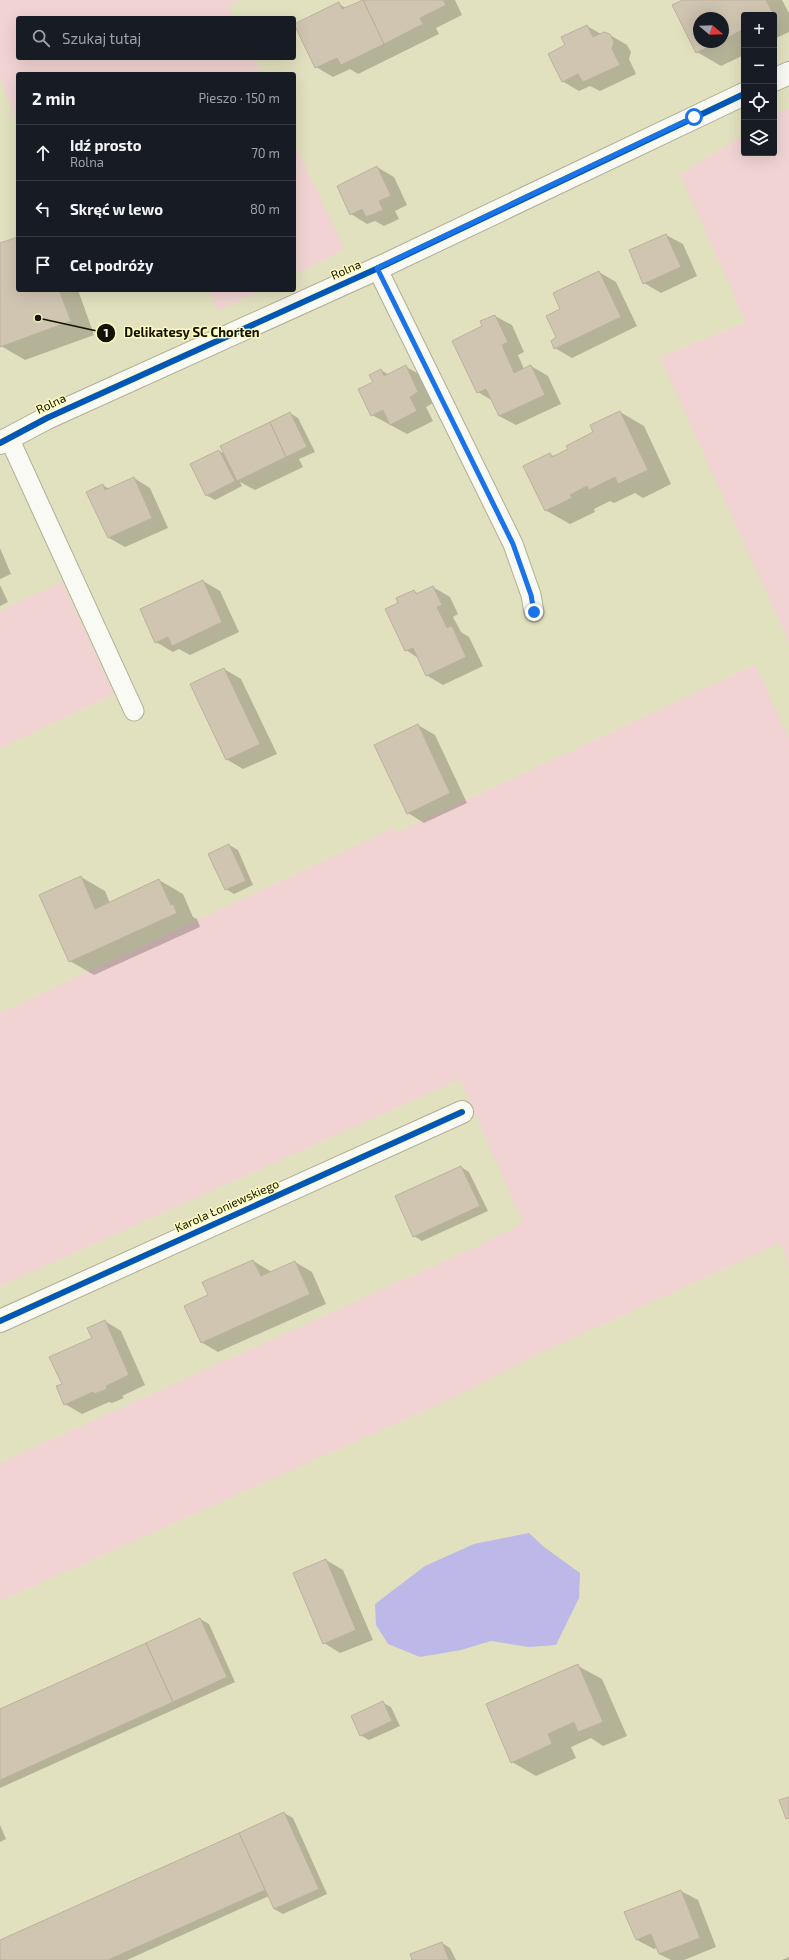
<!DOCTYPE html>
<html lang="pl">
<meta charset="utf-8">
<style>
:root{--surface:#171b24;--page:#20242c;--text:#f1f3f6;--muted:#9ea1a6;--line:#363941}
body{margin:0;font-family:"Exo 2",sans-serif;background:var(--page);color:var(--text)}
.controls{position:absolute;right:12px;top:12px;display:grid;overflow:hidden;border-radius:4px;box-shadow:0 4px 16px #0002}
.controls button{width:36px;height:36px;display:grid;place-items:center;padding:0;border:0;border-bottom:1px solid var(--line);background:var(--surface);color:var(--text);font:20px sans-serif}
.compass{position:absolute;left:693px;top:12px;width:36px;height:36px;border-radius:50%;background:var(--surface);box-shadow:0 4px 16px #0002;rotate:109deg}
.stop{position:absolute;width:12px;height:12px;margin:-9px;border:3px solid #1a73e8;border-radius:50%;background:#fff}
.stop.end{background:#1a73e8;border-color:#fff;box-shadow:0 1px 4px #0008}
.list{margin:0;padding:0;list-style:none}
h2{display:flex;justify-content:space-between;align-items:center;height:52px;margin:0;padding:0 16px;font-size:17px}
h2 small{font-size:13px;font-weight:400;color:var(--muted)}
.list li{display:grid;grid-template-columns:26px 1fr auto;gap:12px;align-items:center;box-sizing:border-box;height:56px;padding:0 16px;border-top:1px solid var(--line)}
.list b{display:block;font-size:15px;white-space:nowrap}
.list p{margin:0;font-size:13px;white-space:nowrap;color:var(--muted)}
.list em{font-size:13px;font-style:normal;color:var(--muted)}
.icon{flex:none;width:22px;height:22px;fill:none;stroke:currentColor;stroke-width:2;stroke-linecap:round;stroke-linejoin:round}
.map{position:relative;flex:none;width:789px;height:1960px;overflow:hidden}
.search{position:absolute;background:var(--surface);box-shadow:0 4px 16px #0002;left:16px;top:16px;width:280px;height:44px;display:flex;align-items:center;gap:10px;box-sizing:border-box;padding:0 14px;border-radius:4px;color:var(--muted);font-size:15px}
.panel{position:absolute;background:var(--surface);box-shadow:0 4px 16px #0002;left:16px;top:72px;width:280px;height:220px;border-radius:4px}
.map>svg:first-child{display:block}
.green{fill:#f1d3d3}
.water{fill:#bdb8e8}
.shadow{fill:#0003;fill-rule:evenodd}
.building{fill:#d0c5b1;stroke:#bdb19d}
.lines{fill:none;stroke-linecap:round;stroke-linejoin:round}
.lane-casing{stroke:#afae94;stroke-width:21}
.street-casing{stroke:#afae94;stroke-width:24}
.secondary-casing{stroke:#afae94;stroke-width:24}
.lane{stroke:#fafaf5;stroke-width:19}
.street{stroke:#fafaf5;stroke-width:22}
.secondary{stroke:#fafaf5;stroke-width:22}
.cycleway-casing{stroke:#fdfbbe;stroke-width:8}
.cycleway{stroke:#0057b8;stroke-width:6}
.route{stroke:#1a73e8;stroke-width:5}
.labels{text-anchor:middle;stroke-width:3;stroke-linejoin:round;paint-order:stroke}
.street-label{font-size:12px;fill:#131100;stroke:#fdfbbe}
.leader{fill:none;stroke:#131100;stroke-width:1.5}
.callout-dot{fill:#131100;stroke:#fdfbbe;stroke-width:1.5}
.mark-label{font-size:12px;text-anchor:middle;font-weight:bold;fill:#fff}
.callout-label{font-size:13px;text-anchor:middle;font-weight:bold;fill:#131100;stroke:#fdfbbe;stroke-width:3;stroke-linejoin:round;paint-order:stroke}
</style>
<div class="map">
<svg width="789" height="1960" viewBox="0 0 789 1960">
<rect width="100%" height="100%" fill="#e1e0bf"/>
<path class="green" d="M0 0H239L228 6 234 18H18V58H253L261 74H18V126L0 77Z
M788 108 789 110V642L660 357 746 322 680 174 744 135V153H774V116Z
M294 144 345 250 294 274Z
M208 290H262L218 311Z
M62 582 114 694 0 748V611Z
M755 665 789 739V1266L780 1243 534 1356 459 1395 0 1601V1463L480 1245 523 1223 460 1079 0 1286V1013L394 828 398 832Z"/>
<path class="water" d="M529 1533 544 1547 580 1573 579 1598 556 1645 529 1647 491 1641 461 1650 420 1657 388 1644 376 1625 375 1604 425 1566 474 1544Z"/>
<path class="shadow" d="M364 0H455L462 15 436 28 439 34 358 74 350 69 333 77 316 67 339 4 346 8Z
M685 0H782L789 13V32L774 39V15H744V55L721 66 697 52ZM699 18H723V42H699Z
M587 26 601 34 610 35 627 45 631 52 629 59 636 74 600 91 590 86 579 91 562 81 567 46Z
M377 167 394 177 407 205 395 211 399 219 384 226 375 221 367 224 351 214Z
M666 235 683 244 697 276 661 293 644 283Z
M18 238V290H78L94 335 25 360 1 346 0 245Z
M599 272 616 282 637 326 572 358 555 348 561 310Z
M495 316 512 325 524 352 518 355 524 369 531 366 548 376 561 404 516 425 499 416 493 401 478 392 484 327Z
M406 367 423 376 435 402 426 407 433 421 407 434 372 415 381 370 389 375Z
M620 412 644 426 671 484 643 498 635 493 614 503 610 501 594 509 595 512 570 524 545 510 550 454 555 457 569 450 595 433Z
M290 413 298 418 315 452 299 459 303 467 255 490 240 482 242 486 215 500 206 495 219 451 225 454Z
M134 478 150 488 168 528 125 547 109 538 103 485 109 489Z
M0 548 11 574 0 579Z
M203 581 220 591 239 632 190 655 179 649 173 652 156 642Z
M0 585 8 602 0 606Z
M433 587 450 597 458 614 453 617 461 632 469 637 483 666 443 685 426 675 418 658 406 650 399 603 414 591 419 594Z
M224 669 241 679 277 754 243 769 226 759Z
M418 725 435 735 467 803 424 823 408 813Z
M229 845 238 850 253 885 234 894 226 889Z
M81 877 105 891 110 903 159 880 183 894 193 917 197 919 200 927 94 975 70 961Z
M461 1167 469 1172 488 1211 422 1241 414 1236Z
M253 1261 270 1271 271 1273 295 1262 312 1272 326 1304 218 1352 201 1342 209 1295Z
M105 1321 121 1331 145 1385 122 1396 124 1398 112 1403 109 1402 82 1414 65 1404 93 1338Z
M326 1560 343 1570 373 1640 340 1653 324 1643Z
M200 1619 209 1624 235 1682 0 1788V1710Z
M578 1666 602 1679 627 1736 603 1746 591 1738 571 1747 576 1758 536 1776 512 1762Z
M383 1703 391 1707 400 1726 369 1740 360 1735Z
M284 1813 293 1818 327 1894 283 1914 274 1909 269 1896 127 1960H0V1942Z
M0 1825 6 1839 0 1842Z
M681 1891 698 1900 716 1947 684 1960H671L659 1954 657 1948 654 1949 637 1940Z
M442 1943 450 1948 456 1960H413Z
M789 1957V1960H782Z"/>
<path class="building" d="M363 0H443L446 5 420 18 423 24 384 44Z
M363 0 384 44 341 65 337 58 315 68 294 24 339 2 342 9Z
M683 0H766L773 14 744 15V29L723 40V18H699V42H718L696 53 672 5Z
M587 25 593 37 604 32 610 34 614 42 612 49 620 65 583 82 578 74 562 82 548 54 565 45 561 37Z
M377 166 391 196 379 201 383 210 366 217 362 209 350 215 337 186Z
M666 234 681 267 643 284 629 250Z
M18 237V290H59L71 321 0 347V243Z
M599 271 621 317 554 349 551 341 556 337 546 316 560 309 553 293Z
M495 315 508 342 502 345 514 373 531 365 545 395 499 416 486 389 477 393 452 341 482 326 480 321Z
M406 365 418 392 410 397 417 411 390 425 383 410 371 416 358 389 373 382 369 375 381 369 384 376Z
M620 411 648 470 618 484 615 477 589 490 587 486 570 495 572 498 545 511 523 466 550 453 552 457 568 449 566 446 593 432 590 425Z
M290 412 307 447 286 457 270 422Z
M270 422 286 457 237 481 220 446Z
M219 450 235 481 206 496 190 464Z
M134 477 152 518 108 538 86 492 103 484 105 490Z
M203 580 222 622 172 646 168 637 155 643 140 609Z
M433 586 442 605 437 607 447 628 452 626 466 657 426 676 413 648 405 651 385 609 398 603 396 598 414 590 416 594Z
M224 668 260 744 226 760 190 684Z
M418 724 450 793 407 814 374 745Z
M229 844 246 881 225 890 208 854Z
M81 876 95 909 159 879 171 905 173 904 177 913 69 962 39 895Z
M461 1166 480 1206 413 1237 395 1196Z
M253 1260 261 1276 295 1261 310 1294 201 1343 184 1306 208 1295 202 1282Z
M105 1320 129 1375 106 1386 107 1389 94 1394 93 1392 64 1405 56 1386 62 1384 49 1357 92 1338 87 1328Z
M326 1559 356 1630 323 1644 293 1573Z
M200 1618 227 1677 173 1702 146 1643Z
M146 1643 173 1702 0 1780V1709Z
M578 1664 603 1722 578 1732 574 1722 548 1734 552 1744 511 1763 486 1704Z
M383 1701 392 1721 360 1736 351 1716Z
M789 1797V1818L786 1819 779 1800Z
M284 1812 319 1889 274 1909 239 1833Z
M239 1833 265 1890 108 1960H0V1940Z
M681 1890 700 1938 659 1954 651 1934 636 1940 624 1912Z
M442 1942 449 1960H412L410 1954Z"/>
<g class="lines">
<defs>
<path id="lane" d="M377 268 513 544 531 595 534 612
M9 438 134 711"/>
<path id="street" d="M0 1321 462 1112"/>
<path id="secondary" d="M774 80 789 73
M0 443 47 418 385 265 744 94"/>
</defs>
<use href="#lane" class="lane-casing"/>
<use href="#street" class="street-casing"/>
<use href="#secondary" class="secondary-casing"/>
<use href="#lane" class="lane"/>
<use href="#street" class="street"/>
<use href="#secondary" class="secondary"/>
<defs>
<path id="cycleway" d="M0 443 47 418 385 265 744 94
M0 1321 462 1112"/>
</defs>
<use href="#cycleway" class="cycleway-casing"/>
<use href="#cycleway" class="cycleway"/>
</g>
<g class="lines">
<path class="route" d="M534 612 531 595 513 544 377 268 694 117"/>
</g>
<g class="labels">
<g class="street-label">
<text transform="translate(346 270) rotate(-24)" y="4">Rolna</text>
<text transform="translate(51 404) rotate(-25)" y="4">Rolna</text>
<text transform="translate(227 1206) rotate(-24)" y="4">Karola Łoniewskiego</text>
</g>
</g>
<path class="leader" d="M38 318L106 333"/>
<g class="callout-dot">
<circle cx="38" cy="318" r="4"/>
<circle cx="106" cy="333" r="10"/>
</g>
<g class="mark-label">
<text x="106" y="337">1</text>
</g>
<g class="callout-label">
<text x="192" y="337">Delikatesy SC Chorten</text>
</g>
</svg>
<div class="controls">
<button>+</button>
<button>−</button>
<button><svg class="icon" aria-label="locate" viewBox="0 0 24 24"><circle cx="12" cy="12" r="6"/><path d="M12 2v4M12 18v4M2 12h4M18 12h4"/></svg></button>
<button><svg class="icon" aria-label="layers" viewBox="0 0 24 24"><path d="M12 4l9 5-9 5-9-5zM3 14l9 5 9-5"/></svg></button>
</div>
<svg class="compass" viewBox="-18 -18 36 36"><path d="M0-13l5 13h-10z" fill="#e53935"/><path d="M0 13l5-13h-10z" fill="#9ea1a6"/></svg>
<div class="stop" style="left:694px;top:117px"></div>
<div class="stop end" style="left:534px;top:612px"></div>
<div class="search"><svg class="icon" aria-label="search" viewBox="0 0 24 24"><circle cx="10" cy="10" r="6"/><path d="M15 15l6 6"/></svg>Szukaj tutaj</div>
<section class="panel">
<h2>2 min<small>Pieszo · 150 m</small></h2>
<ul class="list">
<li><svg class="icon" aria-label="ahead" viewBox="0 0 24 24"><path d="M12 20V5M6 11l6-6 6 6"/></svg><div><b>Idź prosto</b><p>Rolna</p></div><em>70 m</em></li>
<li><svg class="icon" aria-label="left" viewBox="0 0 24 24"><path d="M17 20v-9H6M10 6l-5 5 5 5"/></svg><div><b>Skręć w lewo</b></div><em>80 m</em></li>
<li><svg class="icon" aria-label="arrive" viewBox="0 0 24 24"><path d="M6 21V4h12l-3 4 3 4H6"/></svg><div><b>Cel podróży</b></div></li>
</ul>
</section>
</div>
